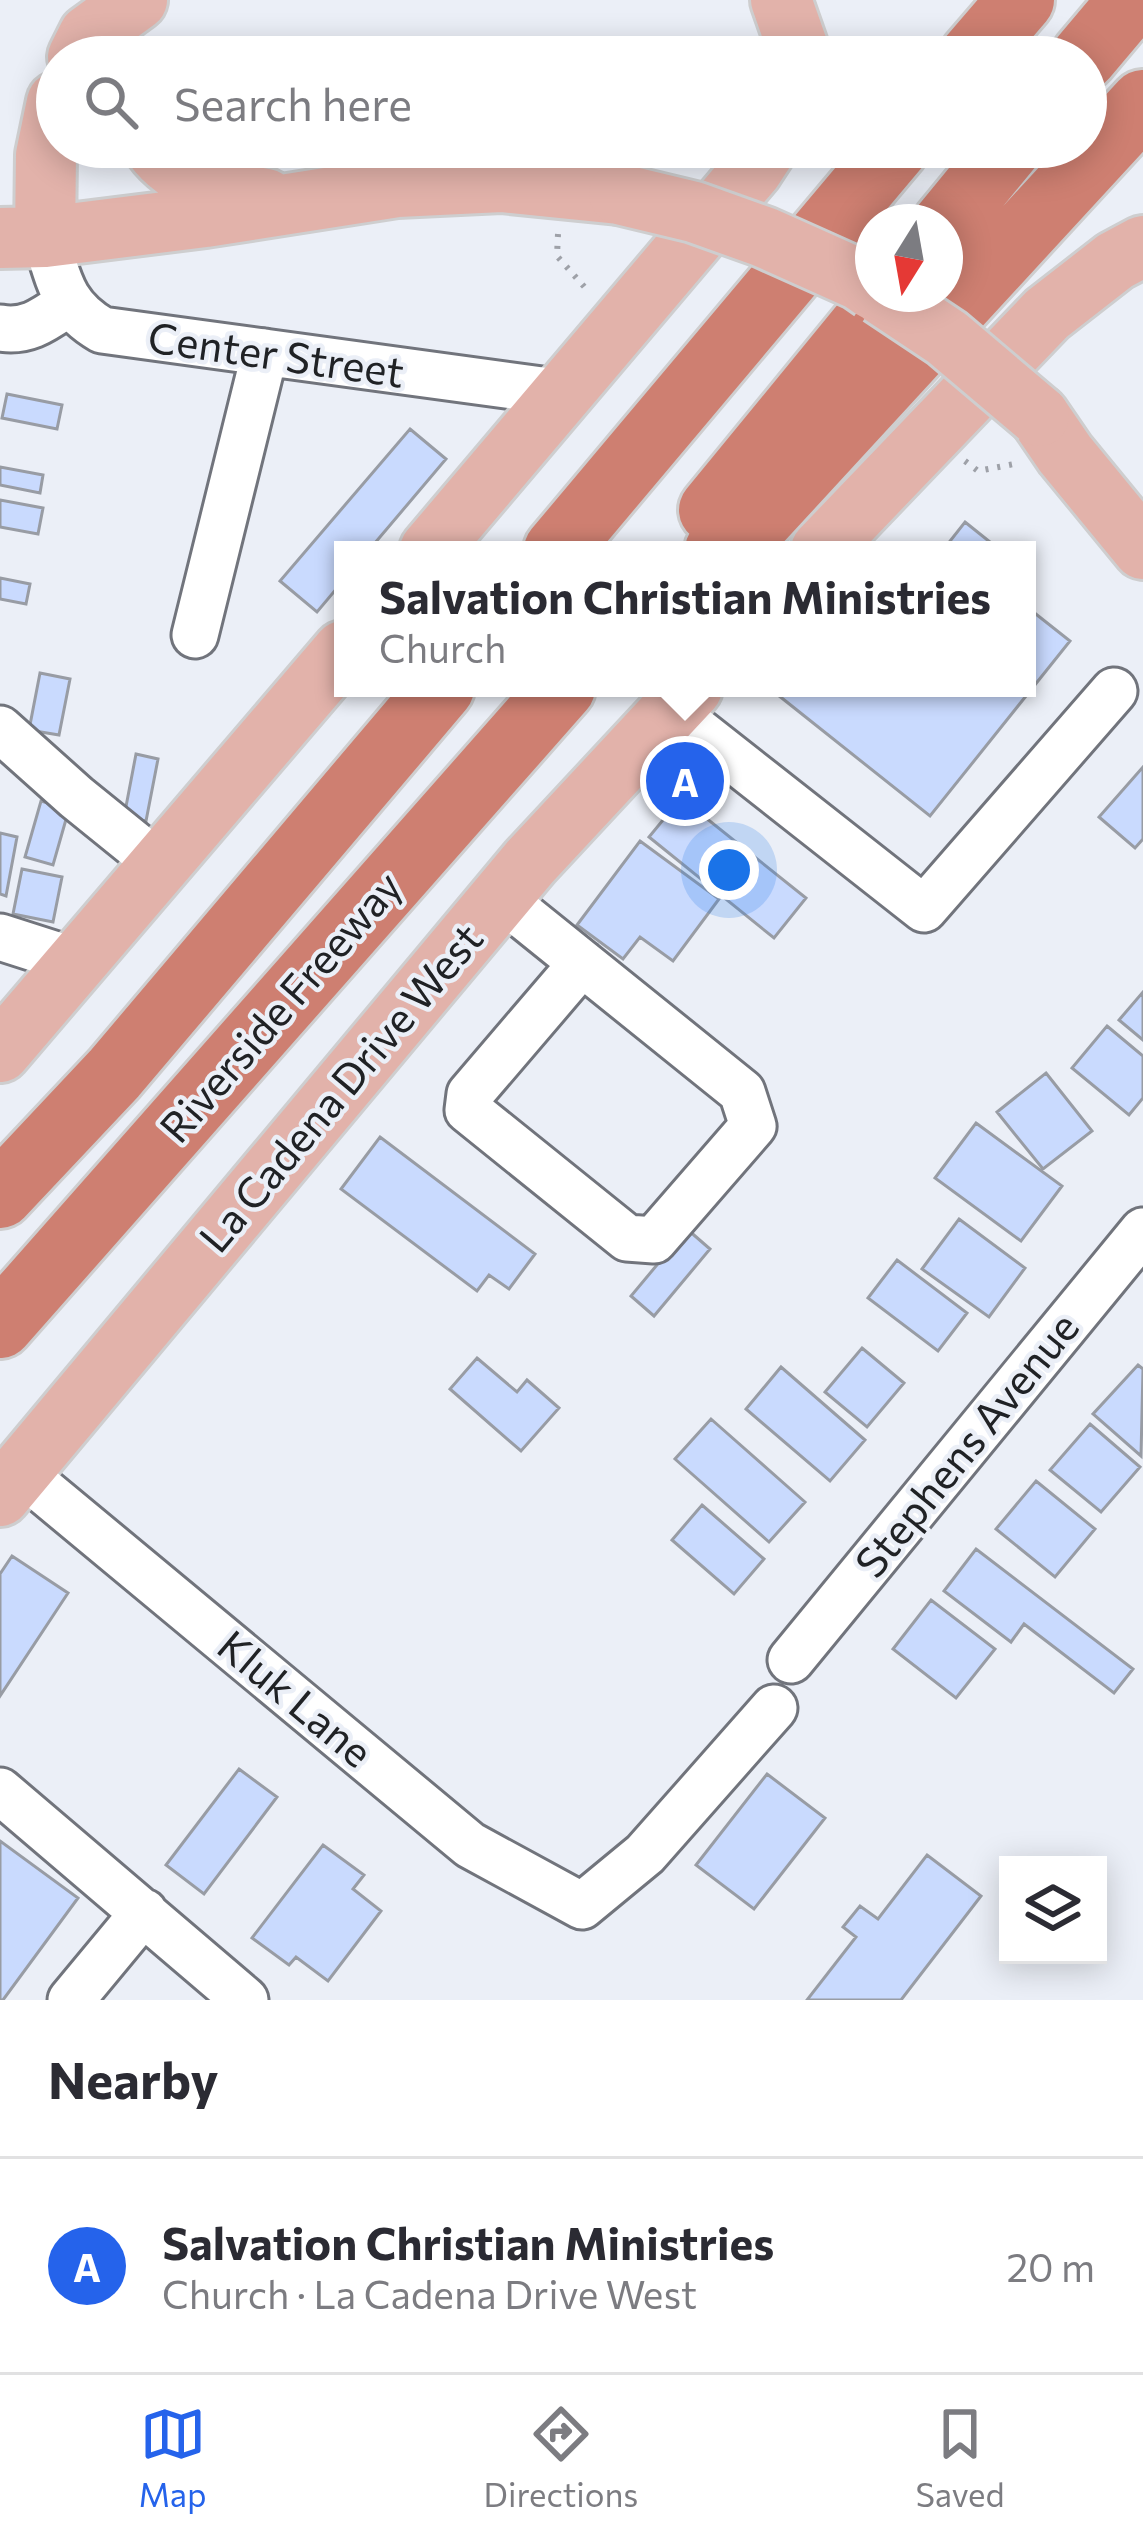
<!DOCTYPE html>
<meta charset="utf-8">
<style>
:root{--surface:#fff;--page:#f2f2f3;--text:#2b2b33;--muted:#7c7c81;--line:#e1e1e2;--accent:#2563eb}
body{margin:0;font-family:Commissioner,sans-serif;background:var(--page);color:var(--text)}
.controls{position:absolute;right:36px;bottom:36px;display:grid;overflow:hidden;border-radius:0px;box-shadow:0 6px 30px #0003}
.controls button{width:108px;height:108px;display:grid;place-items:center;padding:0;border:0;border-bottom:3px solid var(--line);background:var(--surface);color:var(--text);font:60px sans-serif}
.compass{position:absolute;left:855px;top:204px;width:108px;height:108px;border-radius:50%;background:var(--surface);box-shadow:0 6px 30px #0003;rotate:191deg}
.you{position:absolute;left:729px;top:870px;width:42px;height:42px;margin:-30px;border:9px solid #fff;border-radius:50%;background:#1a73e8;box-shadow:0 0 0 18px #1a73e833}
.badge{display:grid;place-items:center;width:78px;height:78px;border-radius:50%;background:var(--accent);color:#fff;font-size:39px;font-weight:700}
.pin{position:absolute;translate:-50% -50%;border:6px solid #fff;box-shadow:0 3px 12px #0006}
.popup{position:absolute;left:334px;top:541px;width:702px;height:156px;box-sizing:border-box;display:grid;place-content:center;border-radius:0px;background:var(--surface);filter:drop-shadow(0 3px 9px #0005);font-size:39px;white-space:nowrap;color:var(--muted)}
.popup b{font-size:45px;color:var(--text)}
.popup::after{content:'';position:absolute;left:50%;top:100%;margin-left:-24px;border:24px solid transparent;border-top-color:var(--surface)}
.list{margin:0;padding:0;list-style:none}
h2{display:flex;justify-content:space-between;align-items:center;height:156px;margin:0;padding:0 48px;font-size:51px}
h2 small{font-size:39px;font-weight:400;color:var(--muted)}
.list li{display:grid;grid-template-columns:78px 1fr auto;gap:36px;align-items:center;box-sizing:border-box;height:216px;padding:0 48px;border-top:3px solid var(--line)}
.list b{display:block;font-size:45px;white-space:nowrap}
.list p{margin:0;font-size:39px;white-space:nowrap;color:var(--muted)}
.list em{font-size:39px;font-style:normal;color:var(--muted)}
.icon{flex:none;width:66px;height:66px;fill:none;stroke:currentColor;stroke-width:2;stroke-linecap:round;stroke-linejoin:round}
.map{position:relative;flex:none;width:1143px;height:2000px;overflow:hidden}
.search{position:absolute;background:var(--surface);box-shadow:0 6px 30px #0003;left:36px;right:36px;top:36px;height:132px;display:flex;align-items:center;gap:30px;box-sizing:border-box;padding:0 42px;border-radius:66px;color:var(--muted);font-size:45px}
.sheet{height:372px;background:var(--surface)}
nav{display:flex;justify-content:space-around;align-items:center;box-sizing:border-box;height:168px;border-top:3px solid var(--line);background:var(--surface);font-size:33px;color:var(--muted)}
nav a{display:grid;justify-items:center;gap:6px}
nav .on{color:var(--accent)}
.map>svg:first-child{display:block}
.building{fill:#c9dafe;stroke:#989ca4;stroke-width:3}
.lines{fill:none;stroke-linecap:round;stroke-linejoin:round}
.minor-casing{stroke:#71747c;stroke-width:51}
.major-casing{stroke:#cececf;stroke-width:66}
.highway-casing{stroke:#cececf;stroke-width:72}
.path{stroke:#9ea1a8;stroke-width:6;stroke-dasharray:3 9;stroke-linecap:butt}
.minor{stroke:#fff;stroke-width:45}
.major{stroke:#e2b2aa;stroke-width:60}
.highway{stroke:#ce7f71;stroke-width:66}
.major-bridge-casing{stroke:#cececf;stroke-width:66;stroke-linecap:butt}
.major-bridge{stroke:#e2b2aa;stroke-width:60}
.labels{text-anchor:middle;stroke-width:9;stroke-linejoin:round;paint-order:stroke}
.street-label{font-size:42px;fill:#202225;stroke:#ebeff7}
</style>
<div class="map">
<svg width="1143" height="2000" viewBox="0 0 1143 2000">
<rect width="100%" height="100%" fill="#ebeff7"/>
<path class="building" d="M7 394 62 405 57 429 2 418Z
M410 429 446 459 369 550H343V581L317 612 280 581Z
M0 467 43 475 40 493 0 485Z
M0 500 43 508 38 534 0 527Z
M965 522 1000 550H943Z
M0 578 30 584 26 604 0 599Z
M1027 607 1070 641 930 816 773 691 776 688H1027Z
M40 673 70 679 59 735 29 730Z
M136 754 158 759 146 821 124 817Z
M1143 767V839L1135 848 1099 817Z
M681 798 806 898 774 938 649 837Z
M41 801 69 809 53 865 25 857Z
M0 833 17 837 6 896 0 894Z
M640 841 719 899 673 961 640 937 623 959 577 925Z
M22 869 62 877 53 922 13 914Z
M1143 992V1040L1119 1020Z
M1107 1026 1143 1056V1098L1129 1115 1072 1068Z
M1046 1073 1092 1131 1043 1169 997 1112Z
M976 1123 1062 1186 1021 1241 935 1178Z
M380 1137 535 1254 509 1289 489 1275 477 1291 341 1189Z
M959 1219 1025 1268 989 1317 922 1269Z
M687 1229 710 1249 654 1316 631 1296Z
M897 1260 967 1313 938 1351 868 1298Z
M862 1348 904 1383 867 1427 825 1392Z
M477 1358 517 1392 527 1380 559 1408 521 1451 450 1389Z
M1138 1365 1143 1369 1141 1456 1093 1414Z
M781 1367 865 1440 830 1481 746 1409Z
M711 1419 805 1502 769 1542 675 1459Z
M1090 1424 1140 1467 1101 1512 1050 1470Z
M1036 1481 1095 1529 1055 1577 996 1529Z
M702 1505 764 1559 734 1594 672 1540Z
M976 1549 1133 1669 1114 1693 1024 1624 1011 1642 944 1591Z
M12 1556 68 1593 0 1696V1574Z
M931 1600 995 1649 956 1698 893 1649Z
M239 1769 277 1797 204 1894 166 1865Z
M767 1774 825 1818 754 1909 696 1865Z
M0 1841 78 1898 3 2000H0Z
M323 1845 364 1875 353 1889 381 1911 328 1981 296 1957 289 1965 252 1938Z
M927 1855 981 1896 901 2000H807L856 1937 843 1927 860 1906 878 1919Z"/>
<g class="lines">
<defs>
<path id="minor" d="M45 237C59 279 61 306 102 330L564 393
M0 328C29 333 46 318 70 302
M195 635 265 352
M671 710 924 909 1114 691
M0 729 76 797 160 865
M500 897 742 1092 753 1126 654 1240 627 1238 468 1110 470 1094 582 963
M0 937 78 962
M21 1472 470 1845 582 1906 645 1854 774 1708
M791 1660 1143 1231
M0 1791 245 2000
M71 2000 144 1912"/>
<path id="major" d="M781 0 801 57
M78 57 89 35 137 0
M154 147C179 182 227 192 266 199
M45 237 46 155 57 102
M0 238 45 237 205 217 397 187 501 182 619 194
M1039 416 1065 454 1143 549
M430 550 752 170 767 147
M821 550 1047 314 1115 261 1143 246
M0 1052 343 651
M0 1496 530 862 692 688"/>
<path id="highway" d="M972 57 1021 0
M1084 57 1132 0
M945 225 1009 147
M712 510 889 294
M557 550 896 147
M718 550 761 518 1143 103
M0 1195 114 1074 441 688
M0 1325 562 688"/>
</defs>
<use href="#minor" class="minor-casing"/>
<use href="#major" class="major-casing"/>
<use href="#highway" class="highway-casing"/>
<path class="path" d="M558 234 557 256 589 292
M965 461 978 471 1014 464"/>
<use href="#minor" class="minor"/>
<use href="#major" class="major"/>
<use href="#highway" class="highway"/>
<defs>
<path id="major-bridge" d="M619 194 694 212 764 237 860 280 873 289
M881 294 947 338 1039 416"/>
</defs>
<use href="#major-bridge" class="major-bridge-casing"/>
<use href="#major-bridge" class="major-bridge"/>
</g>
<g class="labels">
<g class="street-label">
<text transform="translate(276 355) rotate(8)" y="15">Center Street</text>
<text transform="translate(281 1007) rotate(-49)" y="15">Riverside Freeway</text>
<text transform="translate(341 1088) rotate(-50)" y="15">La Cadena Drive West</text>
<text transform="translate(967 1445) rotate(-51)" y="15">Stephens Avenue</text>
<text transform="translate(295 1699) rotate(40)" y="15">Kluk Lane</text>
</g>
</g>
</svg>
<div class="controls">
<button><svg class="icon" aria-label="layers" viewBox="0 0 24 24"><path d="M12 4l9 5-9 5-9-5zM3 14l9 5 9-5"/></svg></button>
</div>
<svg class="compass" viewBox="-18 -18 36 36"><path d="M0-13l5 13h-10z" fill="#e53935"/><path d="M0 13l5-13h-10z" fill="#7c7c81"/></svg>
<div class="you"></div>
<div class="pin badge" style="left:685px;top:781px">A</div>
<div class="popup"><b>Salvation Christian Ministries</b>Church</div>
<div class="search"><svg class="icon" aria-label="search" viewBox="0 0 24 24"><circle cx="10" cy="10" r="6"/><path d="M15 15l6 6"/></svg>Search here</div>
</div>
<section class="sheet">
<h2>Nearby<small></small></h2>
<ul class="list">
<li><span class="badge">A</span><div><b>Salvation Christian Ministries</b><p>Church · La Cadena Drive West</p></div><em>20 m</em></li>
</ul>
</section>
<nav>
<a class="on"><svg class="icon" aria-label="map" viewBox="0 0 24 24"><path d="M3 6l6-2 6 2 6-2v14l-6 2-6-2-6 2zM9 4v14M15 6v14"/></svg>Map</a>
<a><svg class="icon" aria-label="directions" viewBox="0 0 24 24"><path d="M12 3l9 9-9 9-9-9zM9 14v-3h6M13 9l2 2-2 2"/></svg>Directions</a>
<a><svg class="icon" aria-label="saved" viewBox="0 0 24 24"><path d="M7 4h10v16l-5-4-5 4z"/></svg>Saved</a>
</nav>
